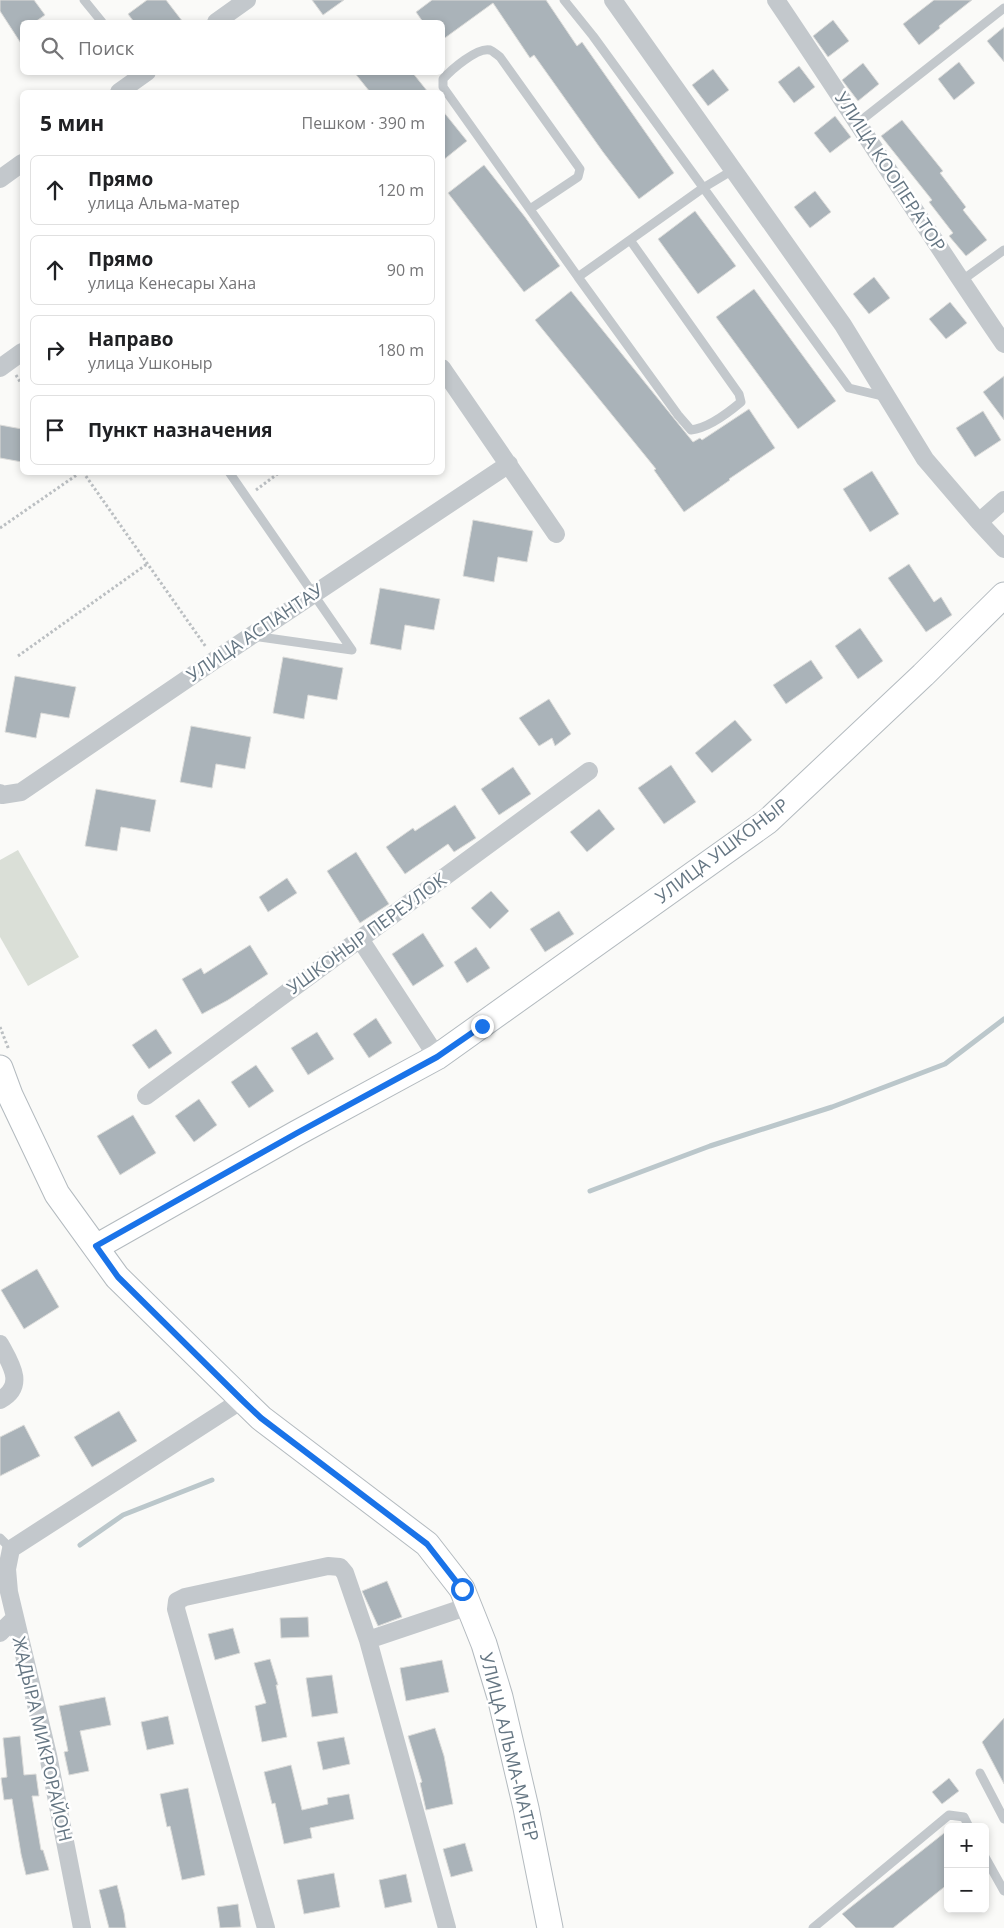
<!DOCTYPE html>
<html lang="ru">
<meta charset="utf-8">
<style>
:root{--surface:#fff;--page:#f2f2f2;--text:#202124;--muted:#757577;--line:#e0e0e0}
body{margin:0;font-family:"Open Sans",sans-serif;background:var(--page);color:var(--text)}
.controls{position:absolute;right:15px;bottom:15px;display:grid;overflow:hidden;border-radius:8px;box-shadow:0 2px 8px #0003}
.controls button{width:45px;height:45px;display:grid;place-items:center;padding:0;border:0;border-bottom:1px solid var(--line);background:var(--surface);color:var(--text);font:25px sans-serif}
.stop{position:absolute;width:15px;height:15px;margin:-11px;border:4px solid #1a73e8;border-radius:50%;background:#fff}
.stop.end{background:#1a73e8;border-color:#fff;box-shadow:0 1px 5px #0008}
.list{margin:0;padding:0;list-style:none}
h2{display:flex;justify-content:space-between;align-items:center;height:65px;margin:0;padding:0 20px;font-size:21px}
h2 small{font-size:16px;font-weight:400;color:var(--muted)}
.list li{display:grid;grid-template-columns:32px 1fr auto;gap:15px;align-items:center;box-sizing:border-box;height:70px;margin:0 10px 10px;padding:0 10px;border:1px solid var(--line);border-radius:8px}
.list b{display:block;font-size:19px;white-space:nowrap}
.list p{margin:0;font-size:16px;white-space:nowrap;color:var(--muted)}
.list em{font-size:16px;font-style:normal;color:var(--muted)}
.icon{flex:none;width:28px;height:28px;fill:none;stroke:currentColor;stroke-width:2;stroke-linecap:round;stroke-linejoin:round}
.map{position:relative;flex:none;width:1004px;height:1928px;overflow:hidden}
.search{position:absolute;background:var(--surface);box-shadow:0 2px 8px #0003;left:20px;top:20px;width:425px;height:55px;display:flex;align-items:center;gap:12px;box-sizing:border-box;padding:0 18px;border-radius:8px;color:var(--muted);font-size:19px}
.panel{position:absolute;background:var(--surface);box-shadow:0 2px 8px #0003;left:20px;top:90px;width:425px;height:385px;border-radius:8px}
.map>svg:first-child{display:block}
.green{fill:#dadfd7}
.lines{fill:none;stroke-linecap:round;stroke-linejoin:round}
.stream{stroke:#bbc7cb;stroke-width:5}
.building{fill:#aab3b9;stroke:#dcdcda}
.secondary-casing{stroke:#b3babf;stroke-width:27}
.path{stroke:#bbbfc2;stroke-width:3;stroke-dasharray:2.5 2.5;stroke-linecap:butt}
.lane{stroke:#c3c8cc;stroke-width:9}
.street{stroke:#c3c8cc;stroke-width:18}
.secondary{stroke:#fff;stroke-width:25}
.route{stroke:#1a73e8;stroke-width:6}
.labels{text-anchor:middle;stroke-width:5;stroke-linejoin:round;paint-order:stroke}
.street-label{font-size:18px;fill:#657683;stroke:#fff}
</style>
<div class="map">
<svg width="1004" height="1928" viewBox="0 0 1004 1928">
<rect width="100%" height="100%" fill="#fafaf8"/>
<path class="green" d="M18 850 79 957 28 986 0 937V860Z"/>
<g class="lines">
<path class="stream" d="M590 1191 710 1146 832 1107 945 1064 1004 1019
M80 1545 123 1515 212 1480"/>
</g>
<path class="building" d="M0 0H34L45 15 35 22H22V45L0 11Z
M147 0H166L183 22H134L128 14Z
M312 0H344L323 15Z
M432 0H546L577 46 582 42 674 173 639 199 603 152 534 55 530 58 493 3 442 40V22H423L416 12Z
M934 0H972L939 26 940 28 919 45 903 24Z
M833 20 849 41 828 57 813 36Z
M1004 27V62L987 41Z
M959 62 975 83 954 100 938 79Z
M863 63 879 84 858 101 842 80Z
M799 66 815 87 794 103 778 82Z
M713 69 729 90 708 106 692 85Z
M354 72H412L428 92H370Z
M442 110 467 141 442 161Z
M835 116 851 137 830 153 814 133Z
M902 120 943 171 940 173 966 207 963 210 987 240 966 256 949 236 953 233 929 202 932 200 881 136Z
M484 165 525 217 560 266 524 292 448 193Z
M815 191 831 212 810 228 794 207Z
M695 211 736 266 698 294 658 239Z
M874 277 890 298 869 314 853 294Z
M754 289 836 401 798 429 716 317Z
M571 291 693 442 700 438 702 440 749 409 775 448 729 479 730 480 684 512 654 470 656 469 535 320Z
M950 302 967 323 946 339 929 319Z
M1004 376V420L983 392Z
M983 411 1001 440 975 457 956 428Z
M0 425 22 429V462L0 458Z
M872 471 899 514 870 532 843 489Z
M473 520 533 531 527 562 498 557 494 582 463 576Z
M909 564 934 602 941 597 952 615 926 632 888 578Z
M380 588 440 599 434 630 405 625 401 650 370 644Z
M860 628 883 661 858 679 835 646Z
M283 657 343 668 337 700 308 695 304 719 273 713Z
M811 660 823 678 786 704 773 685Z
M15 676 76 687 69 718 41 713 36 738 5 732Z
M549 699 571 734 555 746 552 738 539 746 519 718Z
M735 720 752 740 712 773 695 753Z
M191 726 251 737 245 769 216 764 212 788 180 782Z
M671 765 696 802 664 824 638 788Z
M513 767 531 794 499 815 481 789Z
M96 789 156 800 150 832 121 827 117 851 85 846Z
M455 805 476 838 454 852 448 844 405 874 386 847 413 828 415 831Z
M599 809 615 829 587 852 570 832Z
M356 852 389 904 360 923 327 871Z
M287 878 297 893 268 912 259 897Z
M491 891 509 911 490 929 471 908Z
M559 911 574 934 545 952 530 929Z
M423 933 444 966 413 986 392 954Z
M250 945 268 974 228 1000 202 1014 182 979 201 968 204 974Z
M476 947 490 968 467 983 454 962Z
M376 1018 392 1043 369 1058 353 1034Z
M156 1029 172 1053 149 1069 132 1045Z
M317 1032 334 1059 308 1075 291 1048Z
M256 1065 274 1091 249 1108 231 1082Z
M199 1099 217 1125 194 1142 175 1116Z
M133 1115 156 1153 120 1175 97 1136Z
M37 1269 59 1307 24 1329 1 1290Z
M119 1411 137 1441 92 1467 74 1437Z
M24 1425 40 1456 0 1476V1437Z
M387 1581 402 1617 378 1626 362 1591Z
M308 1617 309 1637 281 1638 280 1618Z
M233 1628 240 1653 215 1660 208 1634Z
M270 1659 278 1685H276L287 1737 262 1742 255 1706 266 1703 254 1663Z
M442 1660 449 1692 406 1701 400 1668Z
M332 1675 338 1713 312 1717 306 1678Z
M105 1697 111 1725 80 1731 89 1771 69 1775 64 1752 68 1751 59 1706Z
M168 1716 174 1744 147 1750 141 1722Z
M1004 1718V1784L982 1742Z
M435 1728 444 1756 453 1804 426 1810 420 1783 422 1782 408 1736Z
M20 1736 24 1775 36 1774 39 1796H32L41 1850H43L49 1870 26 1875 21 1854 12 1799 4 1800 1 1778 7 1777 3 1738Z
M344 1737 350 1764 323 1770 317 1742Z
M291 1765 302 1810 328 1804 327 1798 349 1794 354 1819 310 1828 312 1838 284 1844 275 1803 272 1804 264 1772Z
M949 1778 959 1791 942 1804 932 1792Z
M188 1788 205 1875 182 1880 170 1826 167 1827 160 1794Z
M948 1830V1884L893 1928H856L842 1914Z
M465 1843 473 1871 451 1877 443 1849Z
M334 1873 340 1907 304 1914 297 1880Z
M406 1874 412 1902 385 1908 379 1880Z
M117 1885 124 1913 126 1928H109L99 1890Z
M238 1904 241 1927 220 1928 217 1907Z"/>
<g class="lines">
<defs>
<path id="secondary" d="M0 1068 10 1095 57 1194 117 1277 261 1418 427 1544 462 1589 484 1644 500 1697 526 1808 550 1928
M96 1247 297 1133 437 1057 768 821 923 675 1004 595"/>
</defs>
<use href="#secondary" class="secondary-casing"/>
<path class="path" d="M16 375 22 385
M83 472 206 647
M256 490 280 472
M0 528 81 472
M18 656 147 564
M0 1027 9 1050"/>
<path class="lane" d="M84 0 102 22
M564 0 593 36 849 388 886 397
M859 122 1004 8
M530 209 578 177 580 169 500 57C497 55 493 51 490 50 477 47 451 70 443 79V87L578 277 703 188 733 170
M578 277 678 415 691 430C708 428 728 413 741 402L739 394 630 240
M961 281 1004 250
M229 472 352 650 253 636
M0 1538 11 1549
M980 1773 1004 1819
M985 1857 1004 1891
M813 1928 949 1815 964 1817 969 1827"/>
<path class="street" d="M613 0 843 325 925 459 979 522
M776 0C853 114 926 230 1004 344
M216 22 247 0
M119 92 147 72
M0 179 22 163
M0 368 22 352
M442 368 556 534
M1004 500 979 522 1004 549
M0 793 2 795 21 792 215 660 509 464
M360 939 437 1057
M146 1096 589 771
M0 1344C11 1364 26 1386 0 1400
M0 1633 15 1618
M368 1640 469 1606
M82 1928 48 1755 9 1592 7 1569 11 1549 242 1400
M266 1928 176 1609 177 1601 185 1597 328 1566 340 1567 345 1573 368 1640 447 1928"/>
<use href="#secondary" class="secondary"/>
</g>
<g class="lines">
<path class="route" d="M462 1589 427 1544 261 1418 242 1400 118 1277 96 1246 297 1133 437 1057 482 1026"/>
</g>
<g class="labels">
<g class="street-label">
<text transform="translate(890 172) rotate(57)" y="6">УЛИЦА КООПЕРАТОР</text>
<text transform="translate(255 633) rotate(-34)" y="6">УЛИЦА АСПАНТАУ</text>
<text transform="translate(722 851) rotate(-37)" y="6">УЛИЦА УШКОНЫР</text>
<text transform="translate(367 934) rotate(-36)" y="6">УШКОНЫР ПЕРЕУЛОК</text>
<text transform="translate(42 1739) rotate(77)" y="6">ЖАДЫРА МИКРОРАЙОН</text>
<text transform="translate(509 1747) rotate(76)" y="6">УЛИЦА АЛЬМА-МАТЕР</text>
</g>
</g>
</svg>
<div class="controls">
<button>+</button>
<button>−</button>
</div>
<div class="stop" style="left:462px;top:1589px"></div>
<div class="stop end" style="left:482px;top:1026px"></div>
<div class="search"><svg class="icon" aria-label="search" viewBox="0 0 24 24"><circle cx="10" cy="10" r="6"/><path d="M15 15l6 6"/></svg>Поиск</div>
<section class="panel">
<h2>5 мин<small>Пешком · 390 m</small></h2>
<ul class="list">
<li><svg class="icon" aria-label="ahead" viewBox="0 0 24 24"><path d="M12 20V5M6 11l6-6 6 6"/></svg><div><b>Прямо</b><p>улица Альма-матер</p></div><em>120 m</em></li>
<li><svg class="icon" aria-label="ahead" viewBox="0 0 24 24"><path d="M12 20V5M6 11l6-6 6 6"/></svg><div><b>Прямо</b><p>улица Кенесары Хана</p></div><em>90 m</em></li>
<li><svg class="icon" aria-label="right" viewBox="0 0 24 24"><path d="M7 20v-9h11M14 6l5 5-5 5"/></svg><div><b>Направо</b><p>улица Ушконыр</p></div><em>180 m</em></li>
<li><svg class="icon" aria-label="arrive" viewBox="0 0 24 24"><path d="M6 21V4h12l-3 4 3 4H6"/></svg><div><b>Пункт назначения</b></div></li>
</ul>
</section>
</div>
